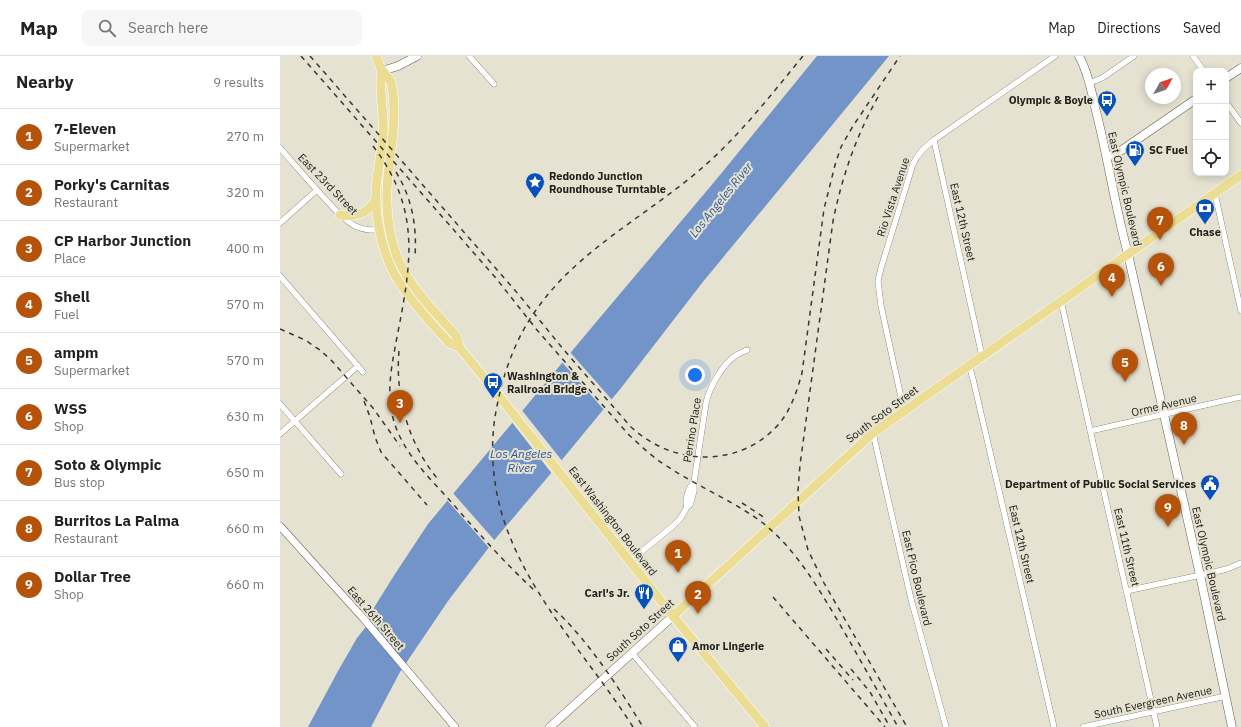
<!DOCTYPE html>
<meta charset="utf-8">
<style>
:root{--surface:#fff;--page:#f6f6f6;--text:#222;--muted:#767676;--line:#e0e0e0;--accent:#b45309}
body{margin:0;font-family:"IBM Plex Sans",sans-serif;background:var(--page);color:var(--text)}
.controls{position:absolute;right:12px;top:12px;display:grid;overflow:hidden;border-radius:8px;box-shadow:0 2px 10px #0003}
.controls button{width:36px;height:36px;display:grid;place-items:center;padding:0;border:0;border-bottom:1px solid var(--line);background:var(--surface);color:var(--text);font:20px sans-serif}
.compass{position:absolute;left:865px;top:12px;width:36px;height:36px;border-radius:50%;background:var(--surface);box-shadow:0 2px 10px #0003;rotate:50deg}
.you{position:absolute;left:415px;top:319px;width:14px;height:14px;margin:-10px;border:3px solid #fff;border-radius:50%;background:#1a73e8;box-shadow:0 0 0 6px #1a73e833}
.badge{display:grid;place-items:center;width:26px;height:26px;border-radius:50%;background:var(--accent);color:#fff;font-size:13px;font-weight:700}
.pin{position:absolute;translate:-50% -33px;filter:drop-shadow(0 1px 2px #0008)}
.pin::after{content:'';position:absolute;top:21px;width:14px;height:12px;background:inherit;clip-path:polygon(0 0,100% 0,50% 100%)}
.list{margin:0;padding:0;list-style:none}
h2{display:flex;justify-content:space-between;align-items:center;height:52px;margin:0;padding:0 16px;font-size:17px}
h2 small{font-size:13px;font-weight:400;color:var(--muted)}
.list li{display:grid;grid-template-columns:26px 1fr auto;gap:12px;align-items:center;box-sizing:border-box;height:56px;padding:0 16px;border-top:1px solid var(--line)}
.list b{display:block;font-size:15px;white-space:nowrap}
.list p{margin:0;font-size:13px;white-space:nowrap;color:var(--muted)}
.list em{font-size:13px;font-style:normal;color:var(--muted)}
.icon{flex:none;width:22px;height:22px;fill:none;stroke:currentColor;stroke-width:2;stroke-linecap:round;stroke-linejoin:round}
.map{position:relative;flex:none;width:961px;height:671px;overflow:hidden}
header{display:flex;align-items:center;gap:24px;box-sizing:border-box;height:56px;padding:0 20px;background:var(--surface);border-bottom:1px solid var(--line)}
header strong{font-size:19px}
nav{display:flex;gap:22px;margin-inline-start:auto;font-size:14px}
.search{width:280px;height:36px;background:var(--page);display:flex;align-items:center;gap:10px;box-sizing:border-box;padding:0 14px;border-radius:8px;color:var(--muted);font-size:15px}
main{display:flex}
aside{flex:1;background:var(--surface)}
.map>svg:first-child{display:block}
.water{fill:#7394c8}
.pier{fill:#e5e2d1}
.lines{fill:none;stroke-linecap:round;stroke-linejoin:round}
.minor-casing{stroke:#615e50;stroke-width:6}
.tertiary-casing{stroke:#615e50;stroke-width:8}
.secondary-casing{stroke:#615e50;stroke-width:9}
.primary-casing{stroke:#fff;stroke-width:10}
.minor{stroke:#fff;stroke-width:5.5}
.tertiary{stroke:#fff;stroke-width:7}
.secondary{stroke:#fff;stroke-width:8}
.primary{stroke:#ecdd95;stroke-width:9}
.rail{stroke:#393730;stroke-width:1.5;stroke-dasharray:5 5;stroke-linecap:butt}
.labels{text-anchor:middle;stroke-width:4;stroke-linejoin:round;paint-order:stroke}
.poi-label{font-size:11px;font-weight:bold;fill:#21201a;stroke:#e5e2d1;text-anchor:start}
.street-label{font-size:11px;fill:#21201a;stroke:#e5e2d1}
.water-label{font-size:12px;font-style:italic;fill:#2d5597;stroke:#e5e2d1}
</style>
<header>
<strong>Map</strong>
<div class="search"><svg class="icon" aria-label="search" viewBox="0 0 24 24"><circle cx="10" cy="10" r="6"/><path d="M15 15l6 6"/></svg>Search here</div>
<nav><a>Map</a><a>Directions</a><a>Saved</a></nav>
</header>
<main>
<aside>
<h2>Nearby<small>9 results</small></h2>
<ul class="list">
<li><span class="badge">1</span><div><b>7-Eleven</b><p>Supermarket</p></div><em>270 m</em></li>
<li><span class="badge">2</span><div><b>Porky's Carnitas</b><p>Restaurant</p></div><em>320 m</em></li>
<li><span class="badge">3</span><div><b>CP Harbor Junction</b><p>Place</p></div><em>400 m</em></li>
<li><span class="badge">4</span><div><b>Shell</b><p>Fuel</p></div><em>570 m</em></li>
<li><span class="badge">5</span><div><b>ampm</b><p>Supermarket</p></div><em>570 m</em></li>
<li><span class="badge">6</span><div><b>WSS</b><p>Shop</p></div><em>630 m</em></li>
<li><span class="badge">7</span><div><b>Soto &amp; Olympic</b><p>Bus stop</p></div><em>650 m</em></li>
<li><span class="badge">8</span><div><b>Burritos La Palma</b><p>Restaurant</p></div><em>660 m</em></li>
<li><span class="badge">9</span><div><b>Dollar Tree</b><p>Shop</p></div><em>660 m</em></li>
</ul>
</aside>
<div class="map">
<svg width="961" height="671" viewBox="0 0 961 671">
<rect width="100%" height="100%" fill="#e5e2d1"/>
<path class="water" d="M537 0H609L422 227 341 332 267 422 216 482 168 545 120 616 91 671H28L58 615 77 582 85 572 95 550 115 518 148 468 307 277 435 125Z"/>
<path class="pier" d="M289 295 333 345 325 355 281 305Z
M241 353 283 406 273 419 231 365Z
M172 436 216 486 210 493 166 443Z"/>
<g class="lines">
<defs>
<path id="minor" d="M189 0 214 28
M913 0 924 15
M809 27 822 22 854 0
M946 46 961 67
M654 84 702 300
M0 92C16 110 31 128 47 145 55 154 64 164 75 170 84 174 92 175 102 173
M935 138 961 255
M0 167 37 134
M0 220 83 316
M781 245 877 671
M689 309 693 323 774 671
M0 348 61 418
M624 355 601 250 598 225 601 212 633 108C638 97 645 91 654 84L775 0
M810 375 961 341
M593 377 631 543 666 671
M0 378 78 310
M407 451C404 444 409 431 414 426
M350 505 394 469 400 463 407 451 410 449 414 435V426L426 347C429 332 442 309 455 300 459 297 463 296 467 294
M846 535 930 517 947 513 961 507
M352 597 415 671
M803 671 946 640"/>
<path id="tertiary" d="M0 470 83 562 175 671"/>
<path id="secondary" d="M799 0C808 17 812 37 816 55 828 102 835 151 848 198L920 519 952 671
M102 15 118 10 137 0
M946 22 961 12
M827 101 839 96 916 43
M270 671 393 560"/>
<path id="primary" d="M96 0C98 5 99 10 102 14 104 18 110 21 111 26 118 57 111 89 108 120 105 149 107 176 118 203 131 233 156 257 177 281L179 291
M102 15C98 36 105 58 103 79 102 97 97 115 96 133 95 166 103 202 121 229 134 249 153 269 169 287L179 291 215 335 393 560 485 671
M60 159C76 161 89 158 96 142
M393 560 593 377 961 119"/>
</defs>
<use href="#minor" class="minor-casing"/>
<use href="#tertiary" class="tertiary-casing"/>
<use href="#secondary" class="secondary-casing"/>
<use href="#primary" class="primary-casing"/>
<use href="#minor" class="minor"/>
<use href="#tertiary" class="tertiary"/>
<use href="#secondary" class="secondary"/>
<use href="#primary" class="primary"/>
<path class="rail" d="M21 0 215 221 257 274 348 378C360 389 371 400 385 409 415 429 449 443 479 464 519 494 544 542 569 584 585 613 602 642 618 671
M30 0 239 239 284 294 350 370C392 410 458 413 498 369 511 354 517 335 522 317L544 153 555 109 561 91 573 70 620 0
M598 41C576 80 562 121 553 165L520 409 518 434 519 460 528 494 544 527 627 671
M93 90C142 154 131 209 117 281 112 308 106 335 113 362 122 397 150 422 173 448 199 478 225 507 254 534
M116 116C132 142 137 170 135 200
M0 273 25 284 40 294 52 305 93 352 120 390
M119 295C115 339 128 387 157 422
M84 345 90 361 95 381 101 396 147 449
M462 447 485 462
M493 541 605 671
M274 553C308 584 339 632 363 671
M546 593 573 624
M571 613 590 636 610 671
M353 671C313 608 258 551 230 481 213 440 208 393 217 350 224 314 237 279 259 250 300 193 369 158 422 112 460 79 491 39 523 0"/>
</g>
<defs>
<symbol id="bus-pin" viewBox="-11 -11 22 30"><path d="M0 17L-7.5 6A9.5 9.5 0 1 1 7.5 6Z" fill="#0851bb" stroke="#e5e2d1"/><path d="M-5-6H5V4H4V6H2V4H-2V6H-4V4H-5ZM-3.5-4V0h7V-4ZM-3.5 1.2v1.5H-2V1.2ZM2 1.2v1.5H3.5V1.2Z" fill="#fff"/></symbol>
<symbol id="fuel-pin" viewBox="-11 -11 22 30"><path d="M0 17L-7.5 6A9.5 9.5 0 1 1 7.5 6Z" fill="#0851bb" stroke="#e5e2d1"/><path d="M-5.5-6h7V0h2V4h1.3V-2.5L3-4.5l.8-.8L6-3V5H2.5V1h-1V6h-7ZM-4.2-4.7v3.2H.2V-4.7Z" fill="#fff"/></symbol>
<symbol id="sight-pin" viewBox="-11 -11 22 30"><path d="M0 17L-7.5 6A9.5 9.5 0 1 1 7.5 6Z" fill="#0851bb" stroke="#e5e2d1"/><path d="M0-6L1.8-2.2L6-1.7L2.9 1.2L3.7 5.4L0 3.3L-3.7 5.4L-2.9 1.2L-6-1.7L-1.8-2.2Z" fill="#fff"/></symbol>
<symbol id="bank-pin" viewBox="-11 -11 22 30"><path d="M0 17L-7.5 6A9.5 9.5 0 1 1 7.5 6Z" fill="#0851bb" stroke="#e5e2d1"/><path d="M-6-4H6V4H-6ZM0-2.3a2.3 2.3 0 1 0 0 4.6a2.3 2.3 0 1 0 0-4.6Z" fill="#fff"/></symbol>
<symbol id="civic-pin" viewBox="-11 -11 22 30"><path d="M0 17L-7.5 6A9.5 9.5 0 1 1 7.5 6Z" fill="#0851bb" stroke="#e5e2d1"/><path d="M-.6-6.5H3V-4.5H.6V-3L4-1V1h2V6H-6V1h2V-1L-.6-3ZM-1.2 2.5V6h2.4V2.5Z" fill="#fff"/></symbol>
<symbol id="restaurant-pin" viewBox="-11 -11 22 30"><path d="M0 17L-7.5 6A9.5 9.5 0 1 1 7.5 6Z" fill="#0851bb" stroke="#e5e2d1"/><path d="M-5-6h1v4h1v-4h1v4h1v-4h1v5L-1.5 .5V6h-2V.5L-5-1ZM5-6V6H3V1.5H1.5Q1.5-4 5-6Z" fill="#fff"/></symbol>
<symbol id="shop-pin" viewBox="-11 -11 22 30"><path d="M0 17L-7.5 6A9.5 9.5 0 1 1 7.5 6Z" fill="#0851bb" stroke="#e5e2d1"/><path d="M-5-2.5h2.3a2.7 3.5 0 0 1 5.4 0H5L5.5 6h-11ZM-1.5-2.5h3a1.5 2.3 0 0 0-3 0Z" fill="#fff"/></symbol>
</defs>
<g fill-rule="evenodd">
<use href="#bus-pin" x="816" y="33" width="22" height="30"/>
<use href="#fuel-pin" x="844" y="83" width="22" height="30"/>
<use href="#sight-pin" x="244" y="115" width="22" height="30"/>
<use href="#bank-pin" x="914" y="141" width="22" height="30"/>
<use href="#bus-pin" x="202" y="315" width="22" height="30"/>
<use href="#civic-pin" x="919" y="417" width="22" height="30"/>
<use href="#restaurant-pin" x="353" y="526" width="22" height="30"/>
<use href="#shop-pin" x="387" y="579" width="22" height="30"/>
</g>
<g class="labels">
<g class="poi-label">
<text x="813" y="48" text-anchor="end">Olympic &amp; Boyle</text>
<text x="869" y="98">SC Fuel</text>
<text x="269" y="124">Redondo Junction<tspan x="269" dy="13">Roundhouse Turntable</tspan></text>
<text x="925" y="180" text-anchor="middle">Chase</text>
<text x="227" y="324">Washington &amp;<tspan x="227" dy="13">Railroad Bridge</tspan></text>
<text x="916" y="432" text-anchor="end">Department of Public Social Services</text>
<text x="350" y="541" text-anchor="end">Carl's Jr.</text>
<text x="412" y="594">Amor Lingerie</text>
</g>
<g class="street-label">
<text transform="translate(48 128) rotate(46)" y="4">East 23rd Street</text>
<text transform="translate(845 133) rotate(77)" y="4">East Olympic Boulevard</text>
<text transform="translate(613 141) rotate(-72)" y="4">Rio Vista Avenue</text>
<text transform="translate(683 166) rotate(77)" y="4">East 12th Street</text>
<text transform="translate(884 349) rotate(-13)" y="4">Orme Avenue</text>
<text transform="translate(602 358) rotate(-37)" y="4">South Soto Street</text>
<text transform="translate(412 374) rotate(-81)" y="4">Perrino Place</text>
<text transform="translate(333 465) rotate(52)" y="4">East Washington Boulevard</text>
<text transform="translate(742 488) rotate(77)" y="4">East 12th Street</text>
<text transform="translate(847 491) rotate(77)" y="4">East 11th Street</text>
<text transform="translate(929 508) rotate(77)" y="4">East Olympic Boulevard</text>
<text transform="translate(637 522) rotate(77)" y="4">East Pico Boulevard</text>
<text transform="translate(96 562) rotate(49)" y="4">East 26th Street</text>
<text transform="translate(360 574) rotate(-42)" y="4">South Soto Street</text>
<text transform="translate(873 646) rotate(-12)" y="4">South Evergreen Avenue</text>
</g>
<g class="water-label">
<text transform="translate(441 144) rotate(-51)" y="4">Los Angeles River</text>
<text x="241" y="402">Los Angeles<tspan x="241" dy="14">River</tspan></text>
</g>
</g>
</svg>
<div class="controls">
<button>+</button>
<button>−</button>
<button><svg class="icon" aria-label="locate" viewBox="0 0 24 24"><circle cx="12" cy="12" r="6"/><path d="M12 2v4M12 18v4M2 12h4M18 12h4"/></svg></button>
</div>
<svg class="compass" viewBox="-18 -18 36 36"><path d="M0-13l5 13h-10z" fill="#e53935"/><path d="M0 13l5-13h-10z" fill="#767676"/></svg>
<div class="you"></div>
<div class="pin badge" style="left:398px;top:517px">1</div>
<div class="pin badge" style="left:418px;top:558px">2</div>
<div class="pin badge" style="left:120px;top:367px">3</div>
<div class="pin badge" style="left:832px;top:241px">4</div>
<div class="pin badge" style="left:845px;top:326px">5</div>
<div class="pin badge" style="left:881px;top:230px">6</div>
<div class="pin badge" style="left:880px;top:184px">7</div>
<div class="pin badge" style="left:904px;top:389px">8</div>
<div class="pin badge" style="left:888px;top:471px">9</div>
</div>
</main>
